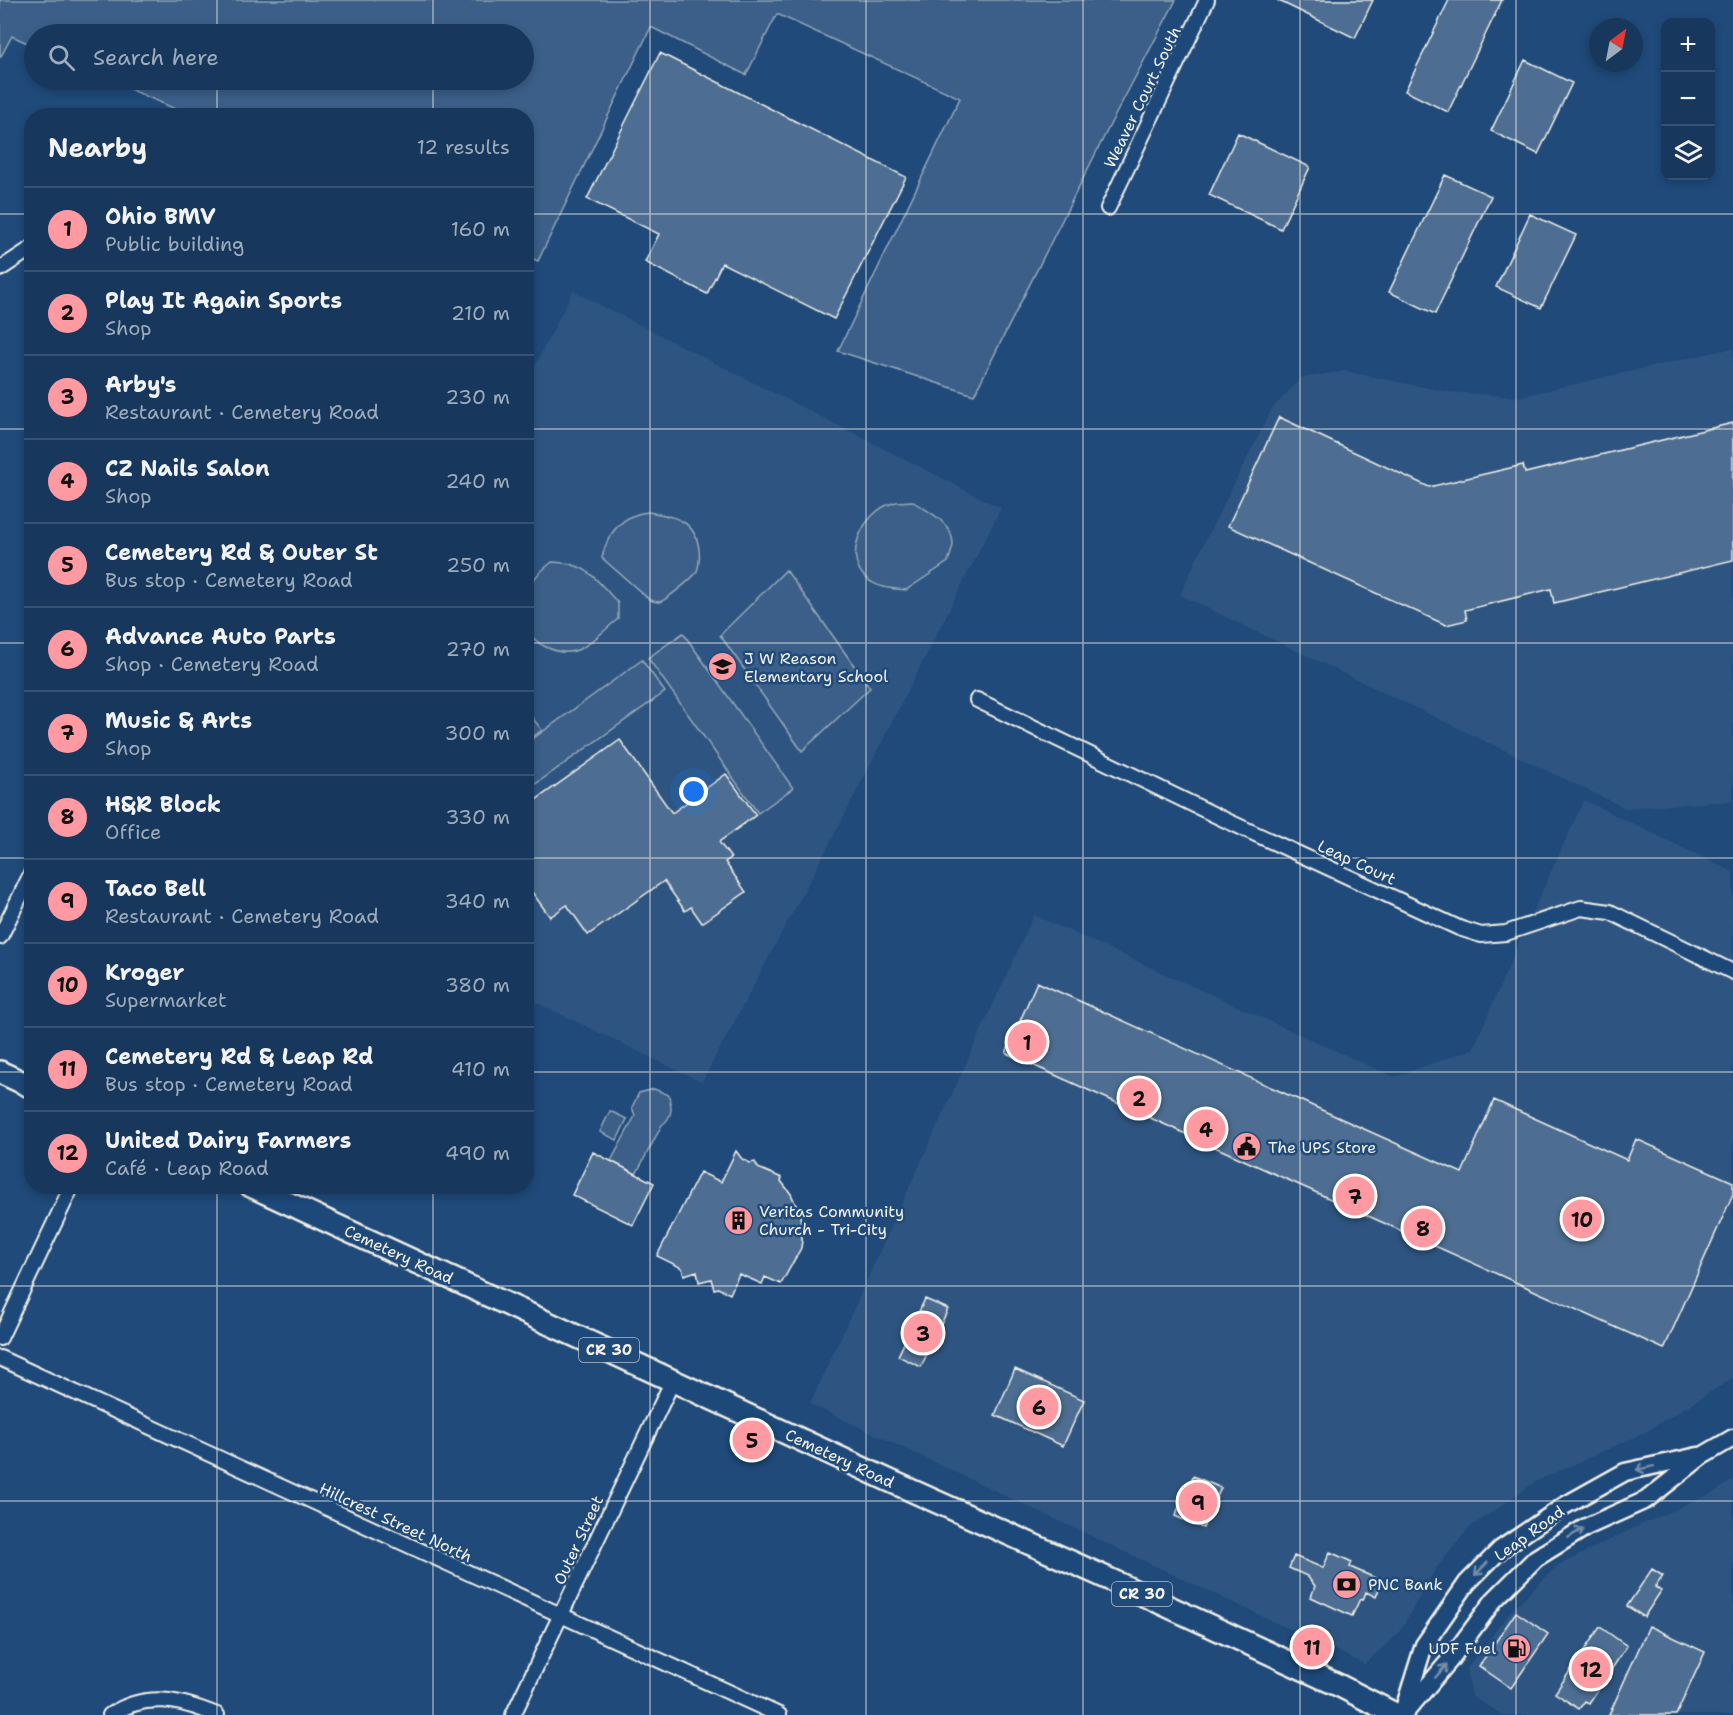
<!DOCTYPE html>
<meta charset="utf-8">
<style>
:root{--surface:#17385c;--page:#203f62;--text:#f1f3f6;--muted:#9eacbb;--line:#365272;--accent:#ff9aa2}
body{margin:0;font-family:"Shantell Sans",sans-serif;background:var(--page);color:var(--text)}
.controls{position:absolute;right:18px;top:18px;display:grid;overflow:hidden;border-radius:12px;box-shadow:0 3px 9px #0003}
.controls button{width:54px;height:54px;display:grid;place-items:center;padding:0;border:0;border-bottom:2px solid var(--line);background:var(--surface);color:var(--text);font:30px sans-serif}
.compass{position:absolute;left:1589px;top:18px;width:54px;height:54px;border-radius:50%;background:var(--surface);box-shadow:0 3px 9px #0003;rotate:32deg}
.you{position:absolute;left:694px;top:792px;width:21px;height:21px;margin:-15px;border:4px solid #fff;border-radius:50%;background:#1a73e8;box-shadow:0 0 0 9px #1a73e833}
.badge{display:grid;place-items:center;width:39px;height:39px;border-radius:50%;background:var(--accent);color:#111;font-size:20px;font-weight:700}
.pin{position:absolute;translate:-50% -50%;border:3px solid #fff;box-shadow:0 2px 6px #0006}
.list{margin:0;padding:0;list-style:none}
h2{display:flex;justify-content:space-between;align-items:center;height:78px;margin:0;padding:0 24px;font-size:26px}
h2 small{font-size:20px;font-weight:400;color:var(--muted)}
.list li{display:grid;grid-template-columns:39px 1fr auto;gap:18px;align-items:center;box-sizing:border-box;height:84px;padding:0 24px;border-top:2px solid var(--line)}
.list b{display:block;font-size:22px;white-space:nowrap}
.list p{margin:0;font-size:20px;white-space:nowrap;color:var(--muted)}
.list em{font-size:20px;font-style:normal;color:var(--muted)}
.icon{flex:none;width:33px;height:33px;fill:none;stroke:currentColor;stroke-width:2;stroke-linecap:round;stroke-linejoin:round}
.map{position:relative;flex:none;width:1733px;height:1715px;overflow:hidden}
.search{position:absolute;background:var(--surface);box-shadow:0 3px 9px #0003;left:24px;top:24px;width:510px;height:66px;display:flex;align-items:center;gap:15px;box-sizing:border-box;padding:0 21px;border-radius:33px;color:var(--muted);font-size:22px}
.panel{position:absolute;background:var(--surface);box-shadow:0 3px 9px #0003;left:24px;top:108px;width:510px;height:1086px;border-radius:24px}
.map>svg:first-child{display:block}
.built{fill:#2d5581}
.green{fill:#3a5f88;stroke:#97a8b8;stroke-width:1.5}
.building{fill:#4d6e92;stroke:#f4f1e8;stroke-width:1.5}
.lines{fill:none;stroke-linecap:round;stroke-linejoin:round}
.minor-casing{stroke:#f4f1e8;stroke-width:18}
.tertiary-casing{stroke:#f4f1e8;stroke-width:21}
.primary-casing{stroke:#f4f1e8;stroke-width:26}
.minor{stroke:#1f4a7a;stroke-width:14}
.tertiary{stroke:#1f4a7a;stroke-width:16}
.primary{stroke:#1f4a7a;stroke-width:21}
.oneway{stroke:#748da6}
.grid{fill:none;stroke:#f4f1e8;stroke-width:1.5;stroke-opacity:0.55}
.labels{text-anchor:middle;stroke-width:5;stroke-linejoin:round;paint-order:stroke}
.shield{fill:#1f4a7a;stroke:#b4bfc7;stroke-width:1.5}
.shield-label{font-size:15px;font-weight:bold;fill:#f4f1e8}
.street-label{font-size:16px;fill:#f4f1e8;stroke:#1f4a7a}
.poi-label{font-size:16px;fill:#f4f1e8;stroke:#1f4a7a;text-anchor:start}
</style>
<div class="map">
<svg width="1733" height="1715" viewBox="0 0 1733 1715">
<rect width="100%" height="100%" fill="#1f4a7a"/>
<filter id="ink" filterUnits="userSpaceOnUse"><feTurbulence type="fractalNoise" baseFrequency=".0167" numOctaves="2"/><feDisplacementMap in="SourceGraphic" scale="12" xChannelSelector="R" yChannelSelector="G"/><feConvolveMatrix kernelMatrix="1 2 1 2 8 2 1 2 1" color-interpolation-filters="sRGB"/></filter>
<g filter="url(#ink)">
<path class="built" d="M573 291 1001 508 839 826 702 1082 527 998 526 383Z
M1733 348V801L1625 808 1180 595 1205 541 1272 409 1301 378 1344 371 1448 392 1518 397Z
M1584 800 1733 872V1378L1644 1433 1535 1482 1468 1529 1435 1570 1398 1634 1364 1664 810 1404 1034 915 1394 1077 1473 1049 1526 926Z
M1733 1480V1715H1503L1472 1697 1467 1668 1510 1612 1557 1566 1640 1525 1713 1493Z"/>
<path class="green" d="M0 0H1176L1110 125 974 395 838 351 960 98 777 14 746 75 651 27 538 261 527 256 526 116 189 115 109 80H524V34H34V46L12 36 0 58Z
M912 501C927 511 953 522 953 544 953 549 949 557 948 562L906 590C892 589 877 588 866 578 841 556 865 510 893 503 898 501 906 502 912 501Z
M648 512C674 516 696 520 699 550 700 556 699 568 696 573 692 579 665 601 659 602 656 602 653 601 650 600L602 558C607 533 623 514 648 512Z
M552 562C589 563 594 578 618 603V619C593 639 578 663 546 647 538 644 529 635 527 628 526 592 522 586 552 562Z
M786 570 870 688 802 751 720 635Z
M683 633 793 788 758 813 648 658Z
M642 660 665 692 527 790V743Z
M526 710 542 730 527 741H526Z
M654 1089 669 1095C672 1107 673 1117 662 1125L636 1174 611 1161 635 1116 632 1107 639 1093Z
M610 1111 627 1119 617 1140 600 1132Z"/>
<path class="building" d="M1277 0H1373L1355 38Z
M1449 0H1502L1448 112 1405 91Z
M660 53 906 177 834 319 722 263 707 294 645 262 659 234 587 199Z
M1525 60 1572 83 1538 154 1491 131Z
M1238 133 1310 167 1281 229 1209 195Z
M1445 175 1491 196 1435 314 1389 292Z
M1530 214 1576 235 1541 308 1496 287Z
M1279 417 1429 487 1523 465 1525 473 1733 423V560L1554 603 1551 589 1465 610 1467 620 1446 625 1228 526Z
M620 740 672 813 726 774 756 815 719 842 731 858 725 862 746 892 702 923 691 907 685 911 664 881 588 935 567 905 550 917 526 884V807Z
M1037 982 1462 1173 1494 1100 1627 1160 1636 1139 1733 1182V1194L1664 1349 1006 1053Z
M736 1151 742 1159 750 1163 755 1162 758 1168 782 1178 781 1181 791 1194 800 1214 802 1240 801 1248 781 1284 765 1277 762 1284 739 1274 730 1294 718 1288 714 1289 711 1279 699 1282 697 1271 684 1275 682 1268 657 1256 700 1172 721 1182Z
M593 1152 654 1183 633 1225 572 1195Z
M925 1299 948 1309 921 1367 898 1356Z
M1015 1369 1084 1400 1063 1446 995 1415Z
M1193 1476 1221 1488 1203 1528 1175 1516Z
M1330 1552 1352 1562 1350 1567 1382 1581 1376 1597 1366 1592 1363 1600 1360 1599 1352 1616 1311 1597 1315 1586 1307 1576 1289 1568 1294 1556 1323 1568Z
M1652 1569 1663 1576 1655 1587 1661 1591 1644 1617 1627 1606Z
M1516 1612 1548 1634 1511 1688 1479 1666Z
M1649 1626 1705 1652 1676 1715H1609Z
M1600 1627 1627 1646 1589 1703 1585 1701 1579 1709 1555 1693Z"/>
<g class="lines">
<defs>
<path id="minor" d="M1108 208 1207 0
M0 269 32 248
M977 700 1221 818 1459 928 1481 935 1506 933 1581 908 1610 912 1733 972
M0 937 32 872
M0 1338 72 1186
M0 1358 779 1715
M110 1715C147 1691 180 1700 217 1715
M513 1715 673 1380"/>
<path id="tertiary" d="M1404 1709 1424 1645 1467 1583 1501 1549 1564 1506 1625 1472 1698 1456
M1403 1715 1449 1661 1494 1600 1536 1558 1586 1527 1646 1500 1702 1456 1733 1438"/>
<path id="primary" d="M0 1072 32 1087
M251 1186 888 1480 1098 1574 1340 1686 1397 1715"/>
</defs>
<use href="#minor" class="minor-casing"/>
<use href="#tertiary" class="tertiary-casing"/>
<use href="#primary" class="primary-casing"/>
<use href="#minor" class="minor"/>
<use href="#tertiary" class="tertiary"/>
<use href="#primary" class="primary"/>
</g>
<defs><path id="oneway-shaft" d="M-6 0H5M1.5-3L5.5 0L1.5 3" fill="none" stroke-width="1.6" stroke-linecap="round" stroke-linejoin="round" transform="scale(1.5)"/></defs>
<g class="oneway">
<use href="#oneway-shaft" transform="translate(1645 1468) rotate(168)"/>
<use href="#oneway-shaft" transform="translate(1576 1533) rotate(-31)"/>
<use href="#oneway-shaft" transform="translate(1481 1569) rotate(135)"/>
<use href="#oneway-shaft" transform="translate(1441 1671) rotate(-49)"/>
</g>
</g>
<path class="grid" d="M217 0V34M433 0V34M650 0V1715M866 0V1715M1083 0V1715M1300 0V1715M1516 0V1715M217 80V116M433 80V116M0 214H32M526 214H1733M0 429H32M526 429H1733M0 643H32M526 643H1733M0 858H32M526 858H1733M0 1072H32M526 1072H1733M217 1186V1715M433 1186V1715M0 1286H1733M0 1501H1733"/>
<defs>
<symbol id="school-disc" viewBox="-11 -11 22 22"><circle r="9.5" fill="#ff9aa2" stroke="#1f4a7a"/><path d="M0-5L7-2L0 1L-7-2ZM-4 1L0 2.5L4 1V4Q0 6-4 4Z" fill="#111"/></symbol>
<symbol id="civic-disc" viewBox="-11 -11 22 22"><circle r="9.5" fill="#ff9aa2" stroke="#1f4a7a"/><path d="M-.6-6.5H3V-4.5H.6V-3L4-1V1h2V6H-6V1h2V-1L-.6-3ZM-1.2 2.5V6h2.4V2.5Z" fill="#111"/></symbol>
<symbol id="building-disc" viewBox="-11 -11 22 22"><circle r="9.5" fill="#ff9aa2" stroke="#1f4a7a"/><path d="M-4-6H4V6H1V3H-1V6H-4ZM-2.5-4.3h1.7v1.8h-1.7ZM.8-4.3h1.7v1.8H.8ZM-2.5-1h1.7V.8h-1.7ZM.8-1h1.7V.8H.8Z" fill="#111"/></symbol>
<symbol id="bank-disc" viewBox="-11 -11 22 22"><circle r="9.5" fill="#ff9aa2" stroke="#1f4a7a"/><path d="M-6-4H6V4H-6ZM0-2.3a2.3 2.3 0 1 0 0 4.6a2.3 2.3 0 1 0 0-4.6Z" fill="#111"/></symbol>
<symbol id="fuel-disc" viewBox="-11 -11 22 22"><circle r="9.5" fill="#ff9aa2" stroke="#1f4a7a"/><path d="M-5.5-6h7V0h2V4h1.3V-2.5L3-4.5l.8-.8L6-3V5H2.5V1h-1V6h-7ZM-4.2-4.7v3.2H.2V-4.7Z" fill="#111"/></symbol>
</defs>
<g fill-rule="evenodd">
<use href="#school-disc" x="706" y="650" width="33" height="33"/>
<use href="#civic-disc" x="1230" y="1130" width="33" height="33"/>
<use href="#building-disc" x="722" y="1204" width="33" height="33"/>
<use href="#bank-disc" x="1330" y="1568" width="33" height="33"/>
<use href="#fuel-disc" x="1500" y="1632" width="33" height="33"/>
</g>
<g class="labels">
<g class="shield">
<rect x="579" y="1338" width="60" height="24" rx="4.5"/>
<rect x="1112" y="1582" width="60" height="24" rx="4.5"/>
</g>
<g class="shield-label">
<text x="609" y="1355">CR 30</text>
<text x="1142" y="1599">CR 30</text>
</g>
<g class="street-label">
<text transform="translate(1142 97) rotate(-64)" y="6">Weaver Court South</text>
<text transform="translate(1357 862) rotate(25)" y="6">Leap Court</text>
<text transform="translate(399 1254) rotate(25)" y="6">Cemetery Road</text>
<text transform="translate(840 1458) rotate(25)" y="6">Cemetery Road</text>
<text transform="translate(396 1522) rotate(25)" y="6">Hillcrest Street North</text>
<text transform="translate(1529 1533) rotate(-36)" y="6">Leap Road</text>
<text transform="translate(578 1540) rotate(-65)" y="6">Outer Street</text>
</g>
<g class="poi-label">
<text x="744" y="664">J W Reason<tspan x="744" dy="18">Elementary School</tspan></text>
<text x="1268" y="1153">The UPS Store</text>
<text x="759" y="1217">Veritas Community<tspan x="759" dy="18">Church - Tri-City</tspan></text>
<text x="1368" y="1590">PNC Bank</text>
<text x="1496" y="1654" text-anchor="end">UDF Fuel</text>
</g>
</g>
</svg>
<div class="controls">
<button>+</button>
<button>−</button>
<button><svg class="icon" aria-label="layers" viewBox="0 0 24 24"><path d="M12 4l9 5-9 5-9-5zM3 14l9 5 9-5"/></svg></button>
</div>
<svg class="compass" viewBox="-18 -18 36 36"><path d="M0-13l5 13h-10z" fill="#e53935"/><path d="M0 13l5-13h-10z" fill="#9eacbb"/></svg>
<div class="you"></div>
<div class="pin badge" style="left:1027px;top:1042px">1</div>
<div class="pin badge" style="left:1139px;top:1098px">2</div>
<div class="pin badge" style="left:923px;top:1333px">3</div>
<div class="pin badge" style="left:1206px;top:1129px">4</div>
<div class="pin badge" style="left:752px;top:1440px">5</div>
<div class="pin badge" style="left:1039px;top:1407px">6</div>
<div class="pin badge" style="left:1355px;top:1196px">7</div>
<div class="pin badge" style="left:1423px;top:1228px">8</div>
<div class="pin badge" style="left:1198px;top:1502px">9</div>
<div class="pin badge" style="left:1582px;top:1219px">10</div>
<div class="pin badge" style="left:1312px;top:1647px">11</div>
<div class="pin badge" style="left:1591px;top:1669px">12</div>
<div class="search"><svg class="icon" aria-label="search" viewBox="0 0 24 24"><circle cx="10" cy="10" r="6"/><path d="M15 15l6 6"/></svg>Search here</div>
<section class="panel">
<h2>Nearby<small>12 results</small></h2>
<ul class="list">
<li><span class="badge">1</span><div><b>Ohio BMV</b><p>Public building</p></div><em>160 m</em></li>
<li><span class="badge">2</span><div><b>Play It Again Sports</b><p>Shop</p></div><em>210 m</em></li>
<li><span class="badge">3</span><div><b>Arby's</b><p>Restaurant · Cemetery Road</p></div><em>230 m</em></li>
<li><span class="badge">4</span><div><b>CZ Nails Salon</b><p>Shop</p></div><em>240 m</em></li>
<li><span class="badge">5</span><div><b>Cemetery Rd &amp; Outer St</b><p>Bus stop · Cemetery Road</p></div><em>250 m</em></li>
<li><span class="badge">6</span><div><b>Advance Auto Parts</b><p>Shop · Cemetery Road</p></div><em>270 m</em></li>
<li><span class="badge">7</span><div><b>Music &amp; Arts</b><p>Shop</p></div><em>300 m</em></li>
<li><span class="badge">8</span><div><b>H&amp;R Block</b><p>Office</p></div><em>330 m</em></li>
<li><span class="badge">9</span><div><b>Taco Bell</b><p>Restaurant · Cemetery Road</p></div><em>340 m</em></li>
<li><span class="badge">10</span><div><b>Kroger</b><p>Supermarket</p></div><em>380 m</em></li>
<li><span class="badge">11</span><div><b>Cemetery Rd &amp; Leap Rd</b><p>Bus stop · Cemetery Road</p></div><em>410 m</em></li>
<li><span class="badge">12</span><div><b>United Dairy Farmers</b><p>Café · Leap Road</p></div><em>490 m</em></li>
</ul>
</section>
</div>
